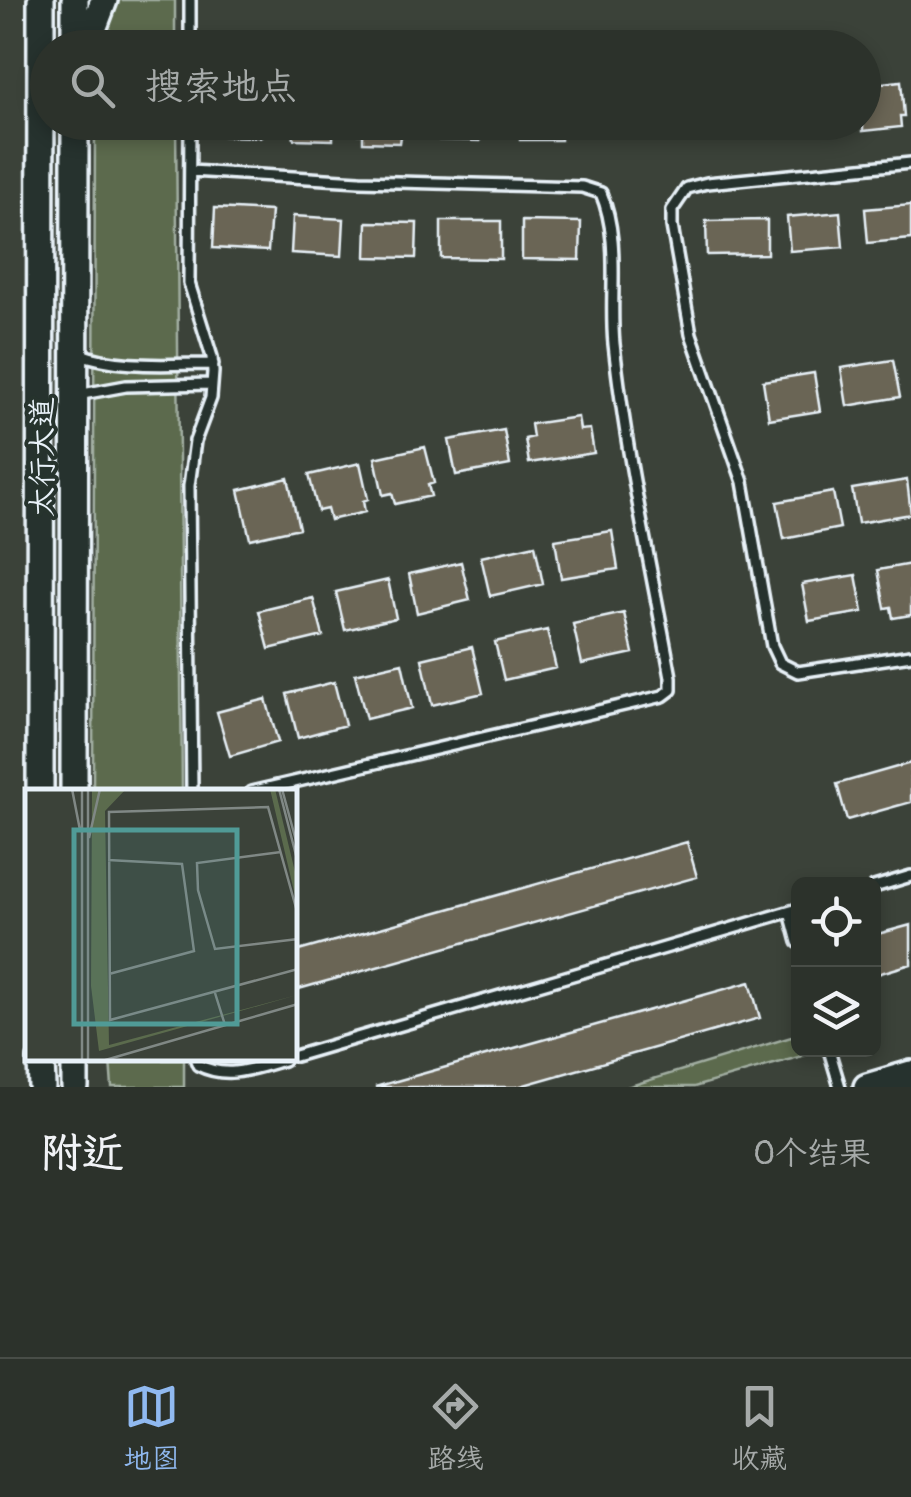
<!DOCTYPE html>
<html lang="zh">
<meta charset="utf-8">
<style>
:root{--surface:#2c322b;--page:#383e37;--text:#f1f3f6;--muted:#a6aaa9;--line:#484d47;--accent:#90b9f0}
body{margin:0;font-family:Pangolin,"LXGW WenKai TC",sans-serif;background:var(--page);color:var(--text)}
.controls{position:absolute;right:30px;bottom:30px;display:grid;overflow:hidden;border-radius:15px;box-shadow:0 5px 15px #0003}
.controls button{width:90px;height:90px;display:grid;place-items:center;padding:0;border:0;border-bottom:2px solid var(--line);background:var(--surface);color:var(--text);font:50px sans-serif}
.list{margin:0;padding:0;list-style:none}
h2{display:flex;justify-content:space-between;align-items:center;height:130px;margin:0;padding:0 40px;font-size:42px}
h2 small{font-size:32px;font-weight:400;color:var(--muted)}
.icon{flex:none;width:55px;height:55px;fill:none;stroke:currentColor;stroke-width:2;stroke-linecap:round;stroke-linejoin:round}
.map{position:relative;flex:none;width:911px;height:1087px;overflow:hidden}
.search{position:absolute;background:var(--surface);box-shadow:0 5px 15px #0003;left:30px;right:30px;top:30px;height:110px;display:flex;align-items:center;gap:25px;box-sizing:border-box;padding:0 35px;border-radius:55px;color:var(--muted);font-size:38px}
.sheet{height:270px;background:var(--surface)}
nav{display:flex;justify-content:space-around;align-items:center;box-sizing:border-box;height:140px;border-top:2px solid var(--line);background:var(--surface);font-size:28px;color:var(--muted)}
nav a{display:grid;justify-items:center;gap:5px}
nav .on{color:var(--accent)}
.map>svg:first-child{display:block}
.green{fill:#5b6b4d;stroke:#a2aea2;stroke-width:2.5}
.building{fill:#6b6554;stroke:#e8f1f8;stroke-width:2.5}
.lines{fill:none;stroke-linecap:round;stroke-linejoin:round}
.lane-casing{stroke:#e8f1f8;stroke-width:16}
.secondary-casing{stroke:#e8f1f8;stroke-width:32}
.lane{stroke:#26332d;stroke-width:9}
.secondary{stroke:#26332d;stroke-width:25}
.labels{text-anchor:middle;stroke-width:8;stroke-linejoin:round;paint-order:stroke}
.street-label{font-size:30px;fill:#e8f1f8;stroke:#26332d}
.inset-road{fill:none;stroke:#808885;stroke-width:2.5}
.view{fill:#509b97;fill-opacity:0.15;stroke:#509b97;stroke-width:5}
.inset-edge{fill:none;stroke:#e8f1f8;stroke-width:5}
</style>
<div class="map">
<svg width="911" height="1087" viewBox="0 0 911 1087">
<rect width="100%" height="100%" fill="#3b4239"/>
<filter id="ink" filterUnits="userSpaceOnUse"><feTurbulence type="fractalNoise" baseFrequency=".01" numOctaves="2"/><feDisplacementMap in="SourceGraphic" scale="20" xChannelSelector="R" yChannelSelector="G"/><feConvolveMatrix kernelMatrix="1 2 1 2 8 2 1 2 1" color-interpolation-filters="sRGB"/></filter>
<g filter="url(#ink)">
<path class="green" d="M95 0H175V47L95 48Z
M95 123H176L182 792H93Z
M798 1035V1050H823L694 1087H627Z
M110 1060H184V1087H112Z"/>
<path class="building" d="M901 81 904 116H900L901 127 863 131 864 85Z
M219 122H265L264 129H261V137L223 136V128H219Z
M290 122H337V133L333 132V140L294 139Z
M359 122H407V136H401L400 143 363 142V134H359Z
M428 122H492V136H480V141L439 140V135H428Z
M509 122H572V135H561V140H520V134H509Z
M699 122H748L749 136 700 139Z
M780 122H831L832 131 781 135Z
M911 205V239L868 243 865 209Z
M215 208 271 211 268 251 213 248Z
M840 212 843 247 790 251 787 217Z
M293 216 344 219 342 256 291 253Z
M767 220V254L707 255 706 221Z
M441 221H501V259L441 258Z
M522 221 581 222 580 260 522 259Z
M367 222 417 223 416 258 366 257Z
M893 360 900 397 847 406 841 368Z
M814 373 820 411 769 419 763 381Z
M578 417 580 430 590 429 594 453 529 463 525 439 533 437 531 424Z
M504 430 510 465 456 475 449 440Z
M425 447 434 483 428 485 431 496 395 504 392 493 383 495 375 458Z
M360 463 368 499 363 501 365 512 330 520 327 509 318 511 309 475Z
M288 478 299 528 250 539 239 490Z
M907 480 911 514 858 523 852 489Z
M833 492 840 528 784 539 777 502Z
M612 531 618 569 561 578 555 540Z
M535 545 543 584 490 596 481 557Z
M461 562 470 600 417 613 409 574Z
M911 564V615L893 618 891 607 885 608 878 570Z
M856 575 863 612 809 621 802 584Z
M388 580 396 618 345 630 336 592Z
M313 598 323 636 269 649 259 611Z
M624 613 633 653 582 664 573 624Z
M547 630 556 668 504 680 495 642Z
M472 647 483 693 432 705 422 659Z
M402 663 412 708 366 719 355 674Z
M334 682 345 725 298 738 287 694Z
M266 699 278 742 230 756 217 712Z
M911 763V802L847 820 837 784Z
M687 842 697 877 295 990V952Z
M911 925V964L874 975V935Z
M750 982 760 1018 517 1087H375Z"/>
<g class="lines">
<defs>
<path id="lane" d="M190 48V0
M190 122 189 283 212 357 213 372 211 398 195 441 189 486 192 792
M911 163 707 183 687 188 672 210V226L691 334 743 482 772 646 780 663 798 672 911 655
M190 171 360 181 582 187 601 193C621 240 609 294 614 344 626 456 651 567 671 677V690L663 696 251 792
M77 353C120 369 167 364 213 364
M77 395 126 386 212 384
M874 887 911 876
M790 912 798 942
M829 1050 840 1087
M295 1056 798 909
M196 1060 198 1065C228 1080 254 1068 284 1060"/>
<path id="secondary" d="M75 48V0
M86 48 104 0
M40 792 41 0
M74 792 75 122
M41 1060 42 1087
M75 1060V1087
M867 1087 911 1074"/>
</defs>
<use href="#lane" class="lane-casing"/>
<use href="#secondary" class="secondary-casing"/>
<use href="#lane" class="lane"/>
<use href="#secondary" class="secondary"/>
</g>
</g>
<g class="labels">
<g class="street-label">
<text transform="translate(42 457) rotate(-90)" y="10">太行大道</text>
</g>
</g>
<g transform="translate(25 789)">
<rect width="272" height="272" fill="#3b4239"/>
<path d="M67 0H101L80 22 84 256 272 206 74 262 66 197ZM245 0H250L272 91V115Z" fill="#5b6b4d"/>
<path class="inset-road" d="M47 0 55 41M57 0V272M63 0V272M254 0 273 74M257 0 273 59M64 49 75 0M256 63 172 74 173 101 190 160 273 150M83 71 157 75 169 162 84 185M273 126 243 18 84 23 85 231 273 180M190 204 200 236M77 272 273 215"/>
<path class="view" d="M49 41H212V235H49Z"/>
<rect width="272" height="272" class="inset-edge"/>
</g>
</svg>
<div class="controls">
<button><svg class="icon" aria-label="locate" viewBox="0 0 24 24"><circle cx="12" cy="12" r="6"/><path d="M12 2v4M12 18v4M2 12h4M18 12h4"/></svg></button>
<button><svg class="icon" aria-label="layers" viewBox="0 0 24 24"><path d="M12 4l9 5-9 5-9-5zM3 14l9 5 9-5"/></svg></button>
</div>
<div class="search"><svg class="icon" aria-label="search" viewBox="0 0 24 24"><circle cx="10" cy="10" r="6"/><path d="M15 15l6 6"/></svg>搜索地点</div>
</div>
<section class="sheet">
<h2>附近<small>0个结果</small></h2>
<ul class="list">
</ul>
</section>
<nav>
<a class="on"><svg class="icon" aria-label="map" viewBox="0 0 24 24"><path d="M3 6l6-2 6 2 6-2v14l-6 2-6-2-6 2zM9 4v14M15 6v14"/></svg>地图</a>
<a><svg class="icon" aria-label="directions" viewBox="0 0 24 24"><path d="M12 3l9 9-9 9-9-9zM9 14v-3h6M13 9l2 2-2 2"/></svg>路线</a>
<a><svg class="icon" aria-label="saved" viewBox="0 0 24 24"><path d="M7 4h10v16l-5-4-5 4z"/></svg>收藏</a>
</nav>
